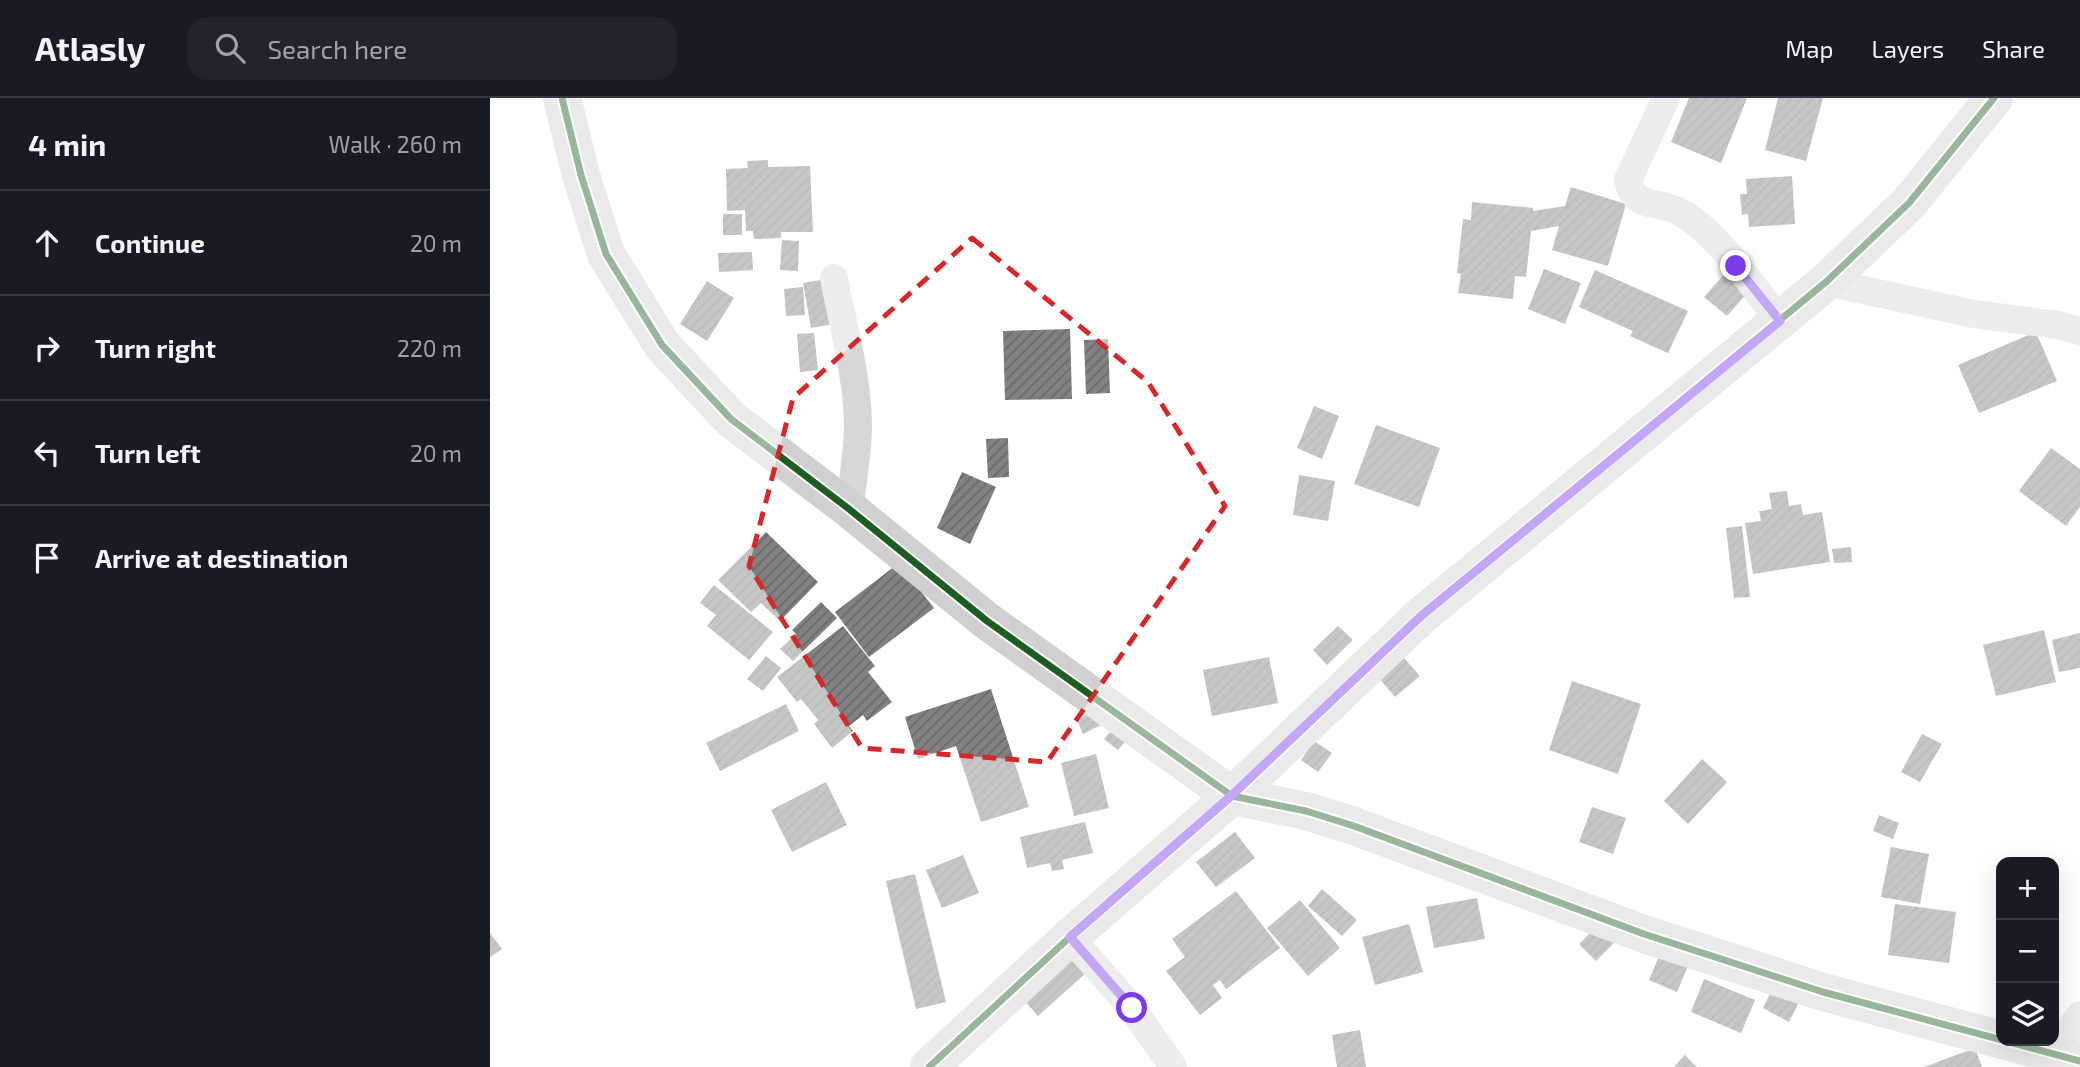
<!DOCTYPE html>
<meta charset="utf-8">
<style>
:root{--surface:#171b24;--page:#20242c;--text:#f1f3f6;--muted:#9ea1a6;--line:#363941}
body{margin:0;font-family:"Exo 2",sans-serif;background:var(--page);color:var(--text)}
.controls{position:absolute;right:21px;bottom:21px;display:grid;overflow:hidden;border-radius:14px;box-shadow:0 7px 28px #0002}
.controls button{width:63px;height:63px;display:grid;place-items:center;padding:0;border:0;border-bottom:2px solid var(--line);background:var(--surface);color:var(--text);font:35px sans-serif}
.stop{position:absolute;width:21px;height:21px;margin:-16px;border:5px solid #7c3aed;border-radius:50%;background:#fff}
.stop.end{background:#7c3aed;border-color:#fff;box-shadow:0 2px 7px #0008}
.list{margin:0;padding:0;list-style:none}
h2{display:flex;justify-content:space-between;align-items:center;height:91px;margin:0;padding:0 28px;font-size:30px}
h2 small{font-size:23px;font-weight:400;color:var(--muted)}
.list li{display:grid;grid-template-columns:46px 1fr auto;gap:21px;align-items:center;box-sizing:border-box;height:105px;padding:0 28px;border-top:2px solid var(--line)}
.list b{display:block;font-size:26px;white-space:nowrap}
.list em{font-size:23px;font-style:normal;color:var(--muted)}
.icon{flex:none;width:38px;height:38px;fill:none;stroke:currentColor;stroke-width:2;stroke-linecap:round;stroke-linejoin:round}
.map{position:relative;flex:none;width:1590px;height:969px;overflow:hidden}
header{display:flex;align-items:center;gap:42px;box-sizing:border-box;height:98px;padding:0 35px;background:var(--surface);border-bottom:2px solid var(--line)}
header strong{font-size:33px}
nav{display:flex;gap:38px;margin-inline-start:auto;font-size:24px}
.search{width:490px;height:63px;background:var(--page);display:flex;align-items:center;gap:18px;box-sizing:border-box;padding:0 24px;border-radius:21px;color:var(--muted);font-size:26px}
main{display:flex}
aside{flex:1;background:var(--surface)}
.map>svg:first-child{display:block}
.building{fill:url(#building-hatch)}
.lines{fill:none;stroke-linecap:round;stroke-linejoin:round}
.street{stroke:#d7d7d7;stroke-width:28}
.secondary{stroke:#d0d0d0;stroke-width:38}
.cycleway-casing{stroke:#fff;stroke-width:11}
.cycleway{stroke:#1b5e20;stroke-width:7}
.route{stroke:#7c3aed;stroke-width:9}
.marked{fill:none;stroke:#d62828;stroke-width:5;stroke-dasharray:14 9;stroke-linejoin:round}
</style>
<header>
<strong>Atlasly</strong>
<div class="search"><svg class="icon" aria-label="search" viewBox="0 0 24 24"><circle cx="10" cy="10" r="6"/><path d="M15 15l6 6"/></svg>Search here</div>
<nav><a>Map</a><a>Layers</a><a>Share</a></nav>
</header>
<main>
<aside>
<h2>4 min<small>Walk · 260 m</small></h2>
<ul class="list">
<li><svg class="icon" aria-label="ahead" viewBox="0 0 24 24"><path d="M12 20V5M6 11l6-6 6 6"/></svg><div><b>Continue</b></div><em>20 m</em></li>
<li><svg class="icon" aria-label="right" viewBox="0 0 24 24"><path d="M7 20v-9h11M14 6l5 5-5 5"/></svg><div><b>Turn right</b></div><em>220 m</em></li>
<li><svg class="icon" aria-label="left" viewBox="0 0 24 24"><path d="M17 20v-9H6M10 6l-5 5 5 5"/></svg><div><b>Turn left</b></div><em>20 m</em></li>
<li><svg class="icon" aria-label="arrive" viewBox="0 0 24 24"><path d="M6 21V4h12l-3 4 3 4H6"/></svg><div><b>Arrive at destination</b></div></li>
</ul>
</aside>
<div class="map">
<svg width="1590" height="969" viewBox="0 0 1590 969">
<defs>
<pattern id="building-hatch" width="6" height="6" patternUnits="userSpaceOnUse" patternTransform="scale(1.75)"><rect width="6" height="6" fill="#818181"/><path d="M-1 1l2-2M0 6l6-6M5 7l2-2" fill="none" stroke="#6a6a6a"/></pattern>
</defs>
<rect width="100%" height="100%" fill="#fff"/>
<path class="building" d="M1199 0H1257L1231 65 1181 44Z
M1288 0H1333L1316 63 1275 52Z
M278 62V69L320 68 323 134H291V140L264 141 263 133H256L255 112 237 113 236 71 258 70 257 63Z
M1302 78 1305 126 1259 129 1258 116 1252 117 1250 96H1257L1256 81Z
M1081 89 1136 106 1118 168 1062 152 1069 128 1041 133 1036 179 1025 178 1023 201 968 195 971 176 967 175 973 121 981 122 982 104 1043 110V113L1075 108Z
M233 116H252V137H233Z
M292 142 309 143 308 173 290 172Z
M262 154 263 172 229 174 228 155Z
M1054 171 1091 185 1075 226 1038 211Z
M1105 172 1198 213 1178 255 1140 238 1143 233 1089 209Z
M1237 173 1259 193 1237 218 1214 199Z
M336 181 344 226 321 230 313 185Z
M217 183 244 200 217 243 190 226Z
M313 189 315 217 296 218 294 191Z
M580 231 582 301 515 302 513 233Z
M1546 234 1567 283 1489 315 1468 267Z
M324 235 328 272 310 274 307 236Z
M618 241 620 295 596 296 594 242Z
M824 308 849 318 832 361 807 350Z
M886 327 950 350 929 409 864 386Z
M518 340 519 379 498 380 496 341Z
M1561 350 1590 371V409L1576 428 1529 393Z
M472 374 506 389 480 446 447 430Z
M809 377 845 383 838 423 803 417Z
M1297 393 1299 408 1311 406 1313 417 1332 414 1340 464 1263 476 1255 425 1271 423 1269 413 1282 411 1279 395Z
M1252 428 1260 499 1244 500 1236 430Z
M276 434 328 484 290 523 271 505 261 514 228 482Z
M1361 449 1362 464 1344 465 1342 451Z
M409 465 444 510 379 559 345 514Z
M224 487 283 534 259 562 217 528 226 517 210 505Z
M331 504 347 520 303 563 290 551 306 536 302 532Z
M353 528 385 568 378 574 402 604 377 623 373 617 359 628 363 633 342 650 324 626 328 622 311 601 307 604 287 579Z
M848 528 863 542 837 567 823 552Z
M1554 532 1566 584 1506 598 1493 547Z
M1590 535V570L1569 574 1562 542Z
M276 558 291 570 273 593 257 581Z
M912 558 930 578 905 599 888 579Z
M779 559 788 605 722 618 713 572Z
M1082 583 1151 606 1128 676 1059 652Z
M501 591 539 709 491 724 466 648 428 661 415 619Z
M296 606 309 633 230 673 216 645Z
M605 613 611 627 593 636 587 622Z
M625 628 638 640 628 652 614 641Z
M1432 636 1452 646 1430 684 1411 674Z
M824 643 842 655 828 674 811 662Z
M606 656 619 710 584 718 571 665Z
M1212 661 1237 684 1198 726 1174 703Z
M336 684 357 727 302 754 281 712Z
M1102 709 1136 720 1123 756 1089 744Z
M1389 717 1409 725 1403 741 1383 733Z
M595 724 603 755 572 762 574 771 562 773 560 765 537 770 530 739Z
M745 734 765 760 726 789 706 764Z
M1401 749 1439 756 1430 806 1391 799Z
M473 757 489 795 452 810 436 772Z
M425 776 456 904 426 911 396 783Z
M832 791 867 822 852 838 818 808Z
M746 793 790 850 736 891 730 882 723 887 732 900 710 917 676 873 695 859 682 841Z
M987 800 995 841 944 850 936 809Z
M810 802 850 850 818 878 777 830Z
M1405 806 1466 814 1459 865 1398 857Z
M1111 824 1128 841 1106 863 1089 846Z
M919 826 933 874 885 887 872 839Z
M0 835 12 851 0 859Z
M1172 851 1200 863 1187 894 1159 882Z
M582 856 598 873 548 918 533 901Z
M1214 881 1265 902 1251 935 1201 914Z
M1283 889 1310 902 1299 924 1273 910Z
M870 932 876 969H847L842 937Z
M1485 950 1492 969H1434Z
M1195 957 1207 969H1184Z"/>
<g class="lines">
<path class="street" d="M1176 0 1138 82C1144 112 1167 102 1188 113 1228 134 1262 188 1290 223
M344 180C353 228 367 277 368 325 368 354 363 383 359 411
M1336 184 1484 216 1568 227 1590 233
M580 839 642 910 683 969
M1552 969 1590 917"/>
<path class="secondary" d="M72 0 91 77 116 156 172 247 241 321 359 411 497 523 742 698 816 713 864 728 1154 836 1333 894 1590 963
M439 969 580 839 742 698 931 518 1336 184 1419 105 1504 0"/>
<defs>
<path id="cycleway" d="M72 0 91 77 116 156 172 247 241 321 359 411 497 523 742 698 816 713 864 728 1154 836 1333 894 1590 963
M439 969 580 839 742 698 931 518 1336 184 1419 105 1504 0"/>
</defs>
<use href="#cycleway" class="cycleway-casing"/>
<use href="#cycleway" class="cycleway"/>
</g>
<g class="lines">
<path class="route" d="M642 910 580 839 741 698 931 518 1290 223 1246 168"/>
</g>
<path d="M0 0H1590V969H0ZM482 140 658 284 735 408 557 664 372 650 259 468 303 300Z" fill="#fff" fill-opacity=".55" fill-rule="evenodd"/>
<path class="marked" d="M482 140 658 284 735 408 557 664 372 650 259 468 303 300Z"/>
</svg>
<div class="controls">
<button>+</button>
<button>−</button>
<button><svg class="icon" aria-label="layers" viewBox="0 0 24 24"><path d="M12 4l9 5-9 5-9-5zM3 14l9 5 9-5"/></svg></button>
</div>
<div class="stop" style="left:642px;top:910px"></div>
<div class="stop end" style="left:1246px;top:168px"></div>
</div>
</main>
